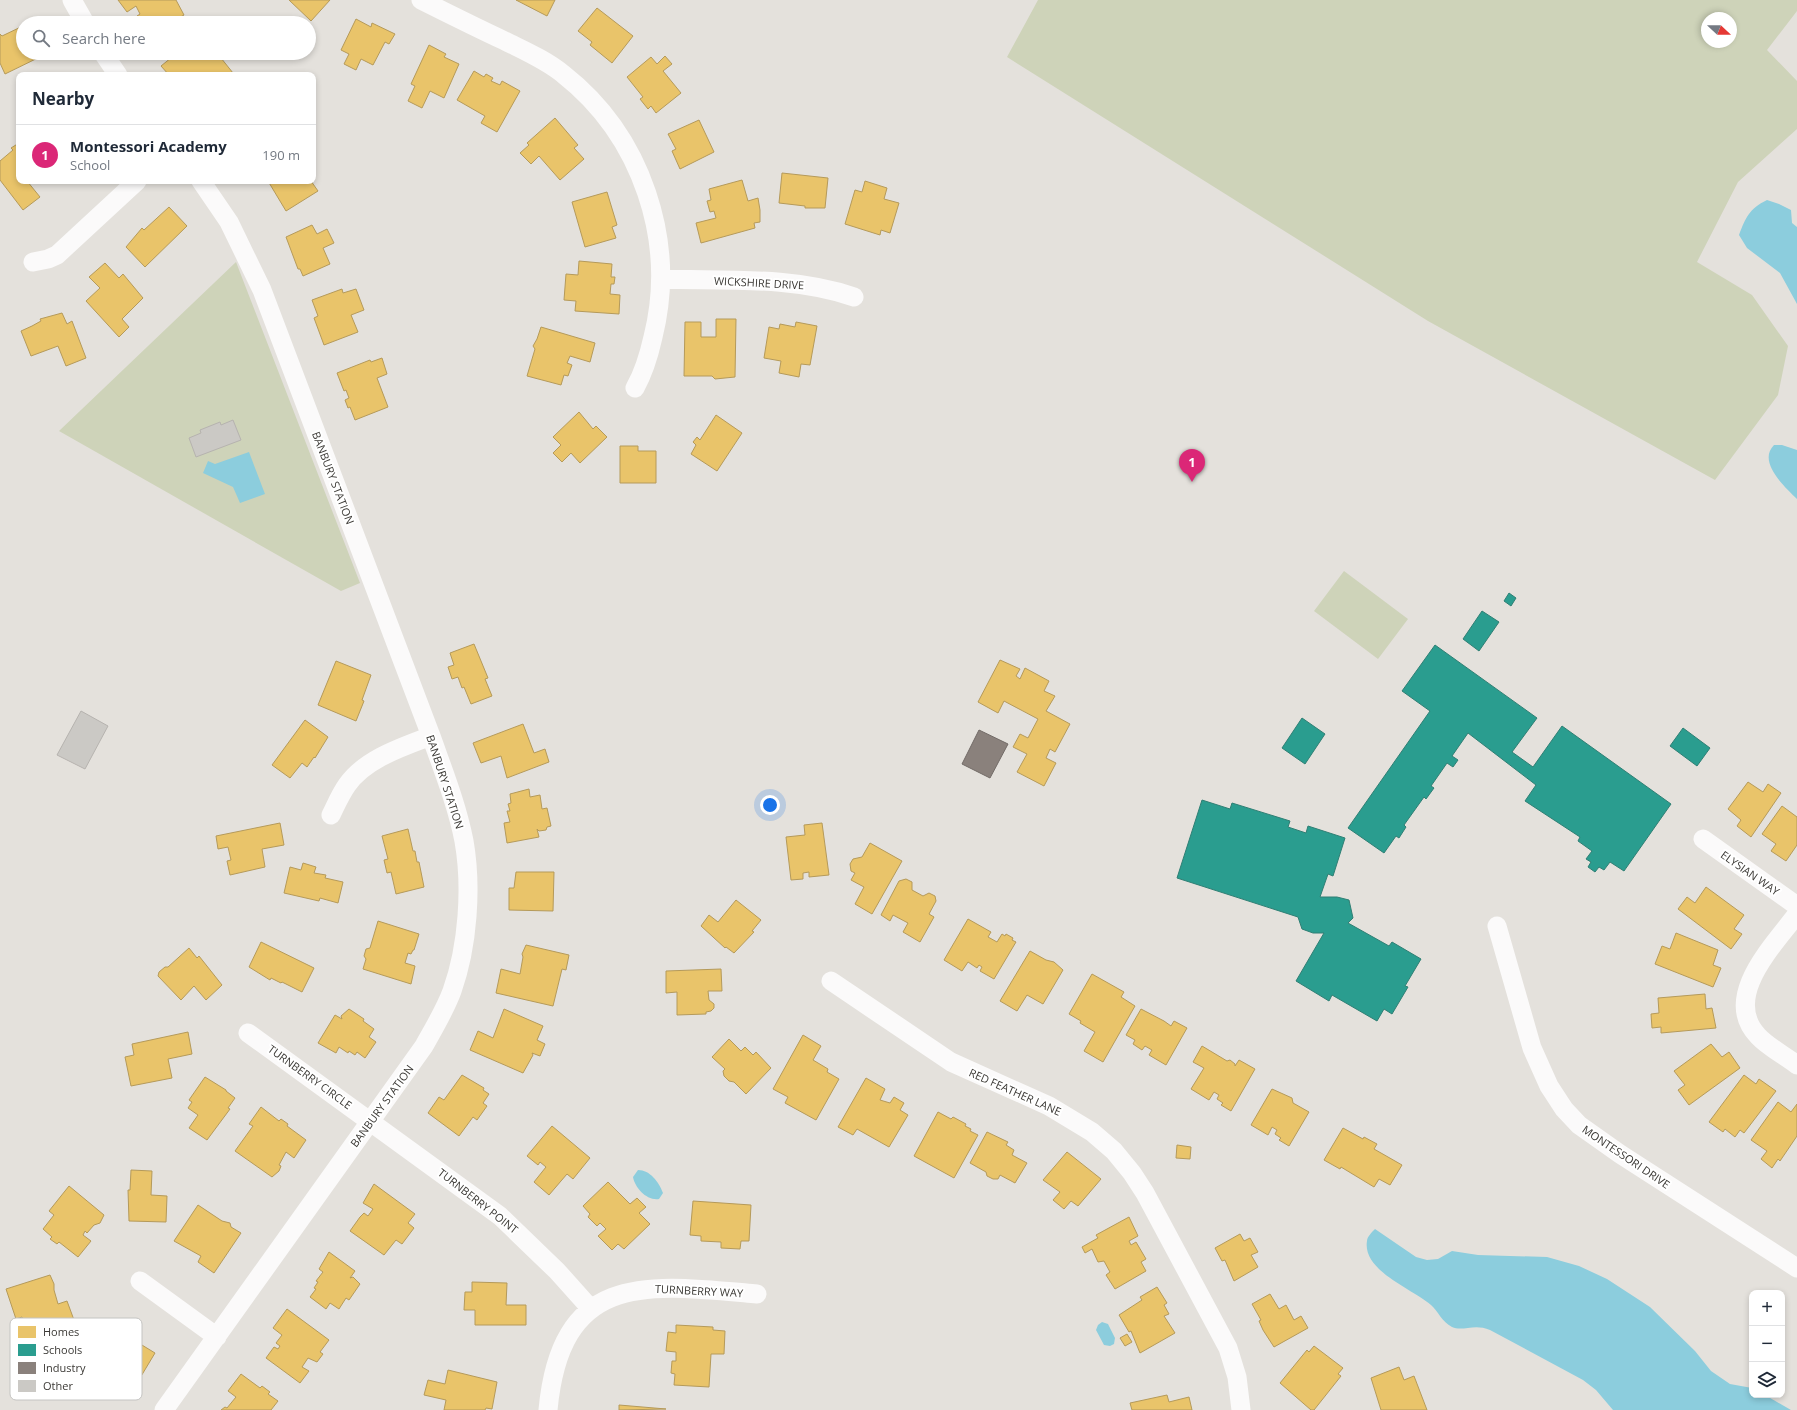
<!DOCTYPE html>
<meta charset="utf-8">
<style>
:root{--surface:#fff;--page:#f2f2f3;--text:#1f2937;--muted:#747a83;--line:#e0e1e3;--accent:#db2777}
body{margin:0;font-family:"Open Sans",sans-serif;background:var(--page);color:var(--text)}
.controls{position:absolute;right:12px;bottom:12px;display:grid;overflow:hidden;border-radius:8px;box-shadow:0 2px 6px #0003}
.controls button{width:36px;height:36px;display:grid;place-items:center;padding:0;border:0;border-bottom:1px solid var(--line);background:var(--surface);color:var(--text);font:20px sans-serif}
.compass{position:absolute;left:1701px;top:12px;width:36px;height:36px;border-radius:50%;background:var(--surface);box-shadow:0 2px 6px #0003;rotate:112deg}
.you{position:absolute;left:770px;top:805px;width:14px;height:14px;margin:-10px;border:3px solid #fff;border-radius:50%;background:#1a73e8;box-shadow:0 0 0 6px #1a73e833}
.badge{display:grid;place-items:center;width:26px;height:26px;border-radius:50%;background:var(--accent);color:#fff;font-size:13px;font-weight:700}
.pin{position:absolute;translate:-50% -33px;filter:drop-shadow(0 1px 2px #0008)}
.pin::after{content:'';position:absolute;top:21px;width:14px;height:12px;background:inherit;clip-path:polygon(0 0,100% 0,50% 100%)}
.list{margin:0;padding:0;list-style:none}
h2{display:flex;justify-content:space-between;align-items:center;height:52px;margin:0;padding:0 16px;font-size:17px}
h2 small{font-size:13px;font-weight:400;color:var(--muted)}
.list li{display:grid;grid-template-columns:26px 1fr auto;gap:12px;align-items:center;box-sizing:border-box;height:60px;padding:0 16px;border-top:1px solid var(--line)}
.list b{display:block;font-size:15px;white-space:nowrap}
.list p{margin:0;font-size:13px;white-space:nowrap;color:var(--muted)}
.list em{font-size:13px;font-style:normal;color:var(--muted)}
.icon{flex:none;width:22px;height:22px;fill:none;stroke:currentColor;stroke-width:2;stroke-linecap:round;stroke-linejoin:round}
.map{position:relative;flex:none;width:1797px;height:1410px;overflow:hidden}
.search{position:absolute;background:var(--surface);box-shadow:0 2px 6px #0003;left:16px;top:16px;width:300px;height:44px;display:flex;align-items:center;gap:10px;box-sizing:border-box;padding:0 14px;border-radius:22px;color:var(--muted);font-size:15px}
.panel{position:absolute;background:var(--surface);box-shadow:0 2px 6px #0003;left:16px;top:72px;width:300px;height:112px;border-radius:8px}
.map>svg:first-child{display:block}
.green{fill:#ced3b9;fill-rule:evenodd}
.water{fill:#8ccddd}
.homes{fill:#e9c46a;stroke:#b59a5a}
.schools{fill:#2a9d8f;stroke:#2f7f74}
.industry{fill:#8a817c;stroke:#726b67}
.building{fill:#cbc9c5;stroke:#b6b3af}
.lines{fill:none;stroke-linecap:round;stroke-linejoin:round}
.minor{stroke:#fbfafa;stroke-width:19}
.labels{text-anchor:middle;stroke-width:4;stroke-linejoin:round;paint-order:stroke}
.street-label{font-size:11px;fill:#3b3935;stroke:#fff}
.key{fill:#fff;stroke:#c4c4c2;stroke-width:1}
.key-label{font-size:11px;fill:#3b3935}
</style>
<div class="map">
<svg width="1797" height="1410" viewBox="0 0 1797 1410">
<rect width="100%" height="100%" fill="#e4e1dc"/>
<path class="green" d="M1038 0H1797V11L1767 50 1797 81V129L1738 182 1697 262 1752 295 1788 346 1778 395 1715 480 1428 321 1007 57ZM1707 18H1731V42H1707Z
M236 262 360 583 341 591 59 431Z
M1344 571 1408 619 1378 659 1314 611Z"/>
<path class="water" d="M1767 200 1779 204 1791 210 1792 223 1797 227V304L1780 273 1747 248 1739 235C1746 217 1749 209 1767 200Z
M1774 445H1782L1797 450V499C1785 487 1757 462 1774 445Z
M249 452 265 494 240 503 233 487 203 473 208 461 215 464Z
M638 1170C650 1170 659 1182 663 1193L659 1199C647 1201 635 1188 633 1177Z
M1375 1229 1416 1257 1427 1260 1438 1259 1452 1251 1478 1255 1547 1257 1579 1266 1607 1279 1650 1307 1695 1351 1711 1371 1730 1384 1752 1388V1395H1765L1791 1410H1613L1596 1390 1583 1380 1490 1330C1474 1323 1463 1332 1452 1327 1442 1322 1438 1311 1431 1305 1413 1289 1362 1271 1367 1241 1367 1237 1372 1232 1375 1229Z
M1102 1322 1108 1324 1115 1338 1114 1344 1110 1346 1104 1345 1096 1330 1098 1325Z"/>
<path class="homes" d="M118 0H176L184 15 170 23H140L137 16 140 14 136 6 127 12Z
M289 0H330L311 21Z
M516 0H555L547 16Z
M597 8 633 36 612 63 590 45 592 42 578 31Z
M356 19 371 27 372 23 395 34 389 44 385 42 373 65 361 59 356 70 344 64 349 54 341 50Z
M23 26V53H48L5 74 0 63V34L2 36Z
M429 45 446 54 444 57 459 64 444 98 430 91 422 108 408 101 415 86 411 84Z
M177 53H217L233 73 230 75H169L161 66Z
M665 56 672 64 663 71 681 93 656 113 651 106 648 109 640 99 643 97 627 77 651 57 657 64Z
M474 71 484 77 486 74 493 78 491 81 500 85 502 81 520 91 497 132 481 123 485 116 457 100Z
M555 118 578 145 574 148 584 159 560 180 539 156 531 164 520 153 529 145 527 143Z
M699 120 714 152 680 169 672 151 676 149 668 134Z
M19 143V181H27L40 197 23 210 0 180V161L13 150 11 148Z
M782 173 828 178 825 208H805V206L779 203Z
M742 180 748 201 758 198 760 210V222L754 223 755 228 701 243 696 223 716 218 714 211 710 212 707 201 711 200 709 189Z
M268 181H311L318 191 286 211Z
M865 181 887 188 884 199 899 203 890 233 881 230 880 235 845 224 855 190 862 192Z
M607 192 617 225 612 227 616 238 585 247 572 202Z
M169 207 187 226 145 267 126 247 142 228 144 230Z
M312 225 317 234 327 229 334 243 323 248 330 264 303 276 300 269H298L286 237Z
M579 261 612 264 611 277H615L614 284H611L610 294 620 295 619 314 575 311 576 301 564 300 566 274 578 275Z
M105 263 119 278 123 274 143 298 122 319 129 327 119 337 86 301 100 288 89 277Z
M342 289 343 293 356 289 364 310 351 315 358 332 324 345 314 318 318 316 312 300Z
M62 313 67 324 72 321 86 358 66 366 58 346 31 356 21 331 32 326 41 321 40 319Z
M716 319H736L735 377 715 379 712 376H684L685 322H701V337H716Z
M796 322 817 326 810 365 801 364 799 377 779 373 781 361 764 358 769 327 779 329 780 324 795 327Z
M541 327 595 343 590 362 570 356 567 363 572 365 568 376 564 375 561 385 527 376 535 349 533 346 537 339Z
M382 358 387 374 377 378 388 407 355 420 350 407 348 408 345 400 349 398 346 390 344 391 337 373 370 360 371 362Z
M579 412 593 429 596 426 607 437 580 463 571 453 562 462 553 453 561 445 553 437Z
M716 415 742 433 717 471 691 454 696 445 693 442 697 437 700 440Z
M620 446H638V451H656V483H620Z
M474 644 488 678 485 679 492 696 471 704 464 687 462 688 458 677 452 679 448 667 454 665 450 653Z
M1000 660 1020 669 1016 676 1020 679 1025 668 1049 681 1044 691 1055 696 1046 711 1070 724 1055 752 1050 749 1046 758 1056 763 1044 786 1017 772 1027 754 1013 747 1020 734 1028 738 1038 719 1004 701 998 713 978 702Z
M336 661 371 675 362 700 364 701 356 721 318 705Z
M305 720 328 737 315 758 314 757 307 767 302 763 290 778 272 765Z
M523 724 534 753 545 749 549 762 507 778 501 756 481 763 473 743Z
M1748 782 1763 792 1768 784 1781 793 1751 837 1737 826 1741 820 1728 809Z
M529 789 530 797 540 795 542 809 547 808 551 826 547 827 546 830 539 831 537 829 539 837 507 843 504 823 510 822 507 811H510L508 804 511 803 510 794Z
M1782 806 1797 817V845L1786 861 1771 851 1776 844 1762 834Z
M280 823 284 845 262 849 265 867 230 875 227 861 231 860 228 847 218 849 216 836Z
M822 823 829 875 809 877V872L803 873V879L791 880 786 837 805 835 804 825Z
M408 829 413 851H415L417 862H419L424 887 396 894 391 872 387 873 384 860 388 859 382 836Z
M870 843 902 861 872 914 855 904 864 887 851 880 855 873 851 871 850 864 853 859 862 857Z
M303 863 316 867 314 873 326 875 325 878 343 882 338 903 320 898 319 901 284 893 290 867 301 870Z
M516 872H554L553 911 509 910V888H514Z
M906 879 912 882V890L923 896 929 893 935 896 936 901 929 914 934 917 920 942 903 932 908 923 893 915 890 921 881 915 899 881Z
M1706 887 1744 915 1734 929 1742 934 1731 949 1678 909 1687 897 1695 903Z
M736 900 761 920 752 931 754 932 734 953 726 947 725 948 701 926 709 915 718 922Z
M968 919 991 932 988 937 997 942 1002 934 1005 936 1006 934 1013 938 1012 940 1016 942 994 979 980 971 982 967 979 965 977 968 968 962 962 971 944 960Z
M378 921 419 934 414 950H413L411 954 408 953 405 963 415 966 411 984 363 969 366 959 364 956 366 949 370 948Z
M1676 933 1718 950 1713 965 1721 968 1713 987 1655 964 1662 946 1670 949Z
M261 942 314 968 302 992 282 982 281 983 271 978 270 980 249 967Z
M526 945 569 955 566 970 562 969 553 1006 496 993 501 969 520 974 523 957 522 954Z
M189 948 197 958 199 956 222 985 206 1000 194 986 181 1000 158 976 159 972 165 967H168Z
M1030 951 1046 960 1054 962 1063 970 1043 1004 1027 995 1017 1011 1000 1001Z
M721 969 722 991H708L709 1000 714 1004V1008L711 1011 706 1012V1014L677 1015V992L666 993V971Z
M1092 974 1124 992 1121 997 1135 1006 1103 1062 1084 1051 1095 1032 1080 1023 1081 1021 1069 1014Z
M1705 994 1706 1009 1712 1008 1716 1028 1661 1033V1027L1652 1028 1651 1014 1659 1013 1658 998Z
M349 1009 364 1019 363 1021 374 1029 369 1037 376 1042 365 1058 357 1052 355 1055 349 1051 348 1053 339 1047 336 1053 318 1043 335 1015 342 1019 341 1016Z
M504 1009 543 1026 537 1040 545 1044 540 1056 532 1053 533 1055 523 1073 470 1050 478 1031 493 1038Z
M1141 1009 1164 1021 1171 1026 1174 1021 1187 1028 1166 1065 1149 1055 1152 1050 1145 1046 1142 1050 1133 1044 1135 1040 1126 1035Z
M188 1032 192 1054 168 1059 172 1078 131 1086 125 1057 134 1055 132 1044Z
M803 1035 821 1046 813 1060 828 1069 827 1072 839 1079 816 1120 785 1103 788 1097 773 1089Z
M729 1039 741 1051 745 1047 753 1055 756 1052 771 1068 746 1094 734 1082 729 1081 724 1076 723 1071 725 1069 712 1057Z
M1711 1044 1722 1057 1729 1052 1740 1068 1689 1105 1678 1090 1685 1085 1674 1071Z
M1202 1046 1227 1061 1230 1060 1235 1064V1066L1239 1060 1255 1069 1231 1111 1221 1105 1223 1103 1217 1099 1219 1095 1214 1092 1209 1100 1191 1089 1204 1068 1193 1062Z
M462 1075 484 1088 483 1090 489 1094 483 1103 487 1106 477 1120 473 1117 459 1136 428 1113 439 1097 444 1100Z
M1744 1075 1756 1084 1759 1079 1776 1091 1744 1133 1740 1130 1735 1137 1725 1129 1723 1132 1709 1122Z
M205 1077 226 1090V1091L235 1098 228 1108 230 1109 207 1140 189 1128 198 1115 188 1108 192 1102 189 1100Z
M866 1078 885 1089 880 1100 890 1103 894 1097 904 1103 900 1110 908 1115 889 1147 857 1129 853 1135 838 1127Z
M1272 1089 1292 1098 1293 1103 1309 1112 1289 1146 1279 1140 1281 1138 1275 1134 1277 1130 1272 1127 1268 1135 1251 1125Z
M1778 1102 1791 1112 1797 1104V1136L1780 1161 1778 1159 1772 1168 1761 1159 1767 1151 1751 1140Z
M261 1107 279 1121 281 1119 288 1124 287 1126 306 1140 294 1158 286 1152 279 1165 281 1166 279 1171 272 1177 235 1151 253 1126 249 1124Z
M938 1112 951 1119 953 1117 966 1124 965 1126 971 1129 970 1131 978 1135 954 1178 914 1156Z
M552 1126 590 1158 573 1179 567 1174 549 1195 534 1182 546 1167 540 1162 538 1165 527 1156Z
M1343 1128 1363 1139 1364 1137 1377 1144 1374 1149 1402 1165 1390 1185 1379 1179 1374 1187 1341 1167 1340 1169 1324 1160Z
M987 1132 1008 1142 1006 1145 1014 1150 1012 1155 1027 1163 1015 1183 1000 1175 998 1179H993L987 1176 986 1172 970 1163Z
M1177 1145 1191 1147 1190 1159 1176 1158Z
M1067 1152 1101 1179 1078 1206 1071 1201 1064 1209 1053 1200 1060 1192 1043 1180Z
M131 1170 152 1171 151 1195 167 1196 166 1222 129 1221 128 1190H130Z
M608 1182 630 1204 637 1198 646 1207 639 1213 650 1224 624 1249 618 1244 612 1250 598 1236 606 1229 600 1223 597 1226 588 1217 590 1214 583 1206Z
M374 1184 415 1214 408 1223 414 1228 402 1244 396 1240 384 1255 350 1231 360 1217 364 1213 368 1216 373 1209 363 1203Z
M69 1186 104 1215 100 1223 94 1225 87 1233 85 1231 83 1235 91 1241 78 1257 59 1242 57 1244 50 1239 52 1237 43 1229 54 1215 49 1211Z
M693 1201 751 1205 749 1241H741L740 1249 721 1248V1242L701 1241V1236L690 1235Z
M198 1205 222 1221 230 1223 231 1227 241 1233 214 1273 198 1262 201 1256 174 1241Z
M1129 1217 1138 1236 1129 1241 1131 1245 1136 1242 1146 1259 1141 1262 1146 1271 1115 1289 1106 1275 1110 1272 1104 1261 1098 1262 1092 1249 1085 1253 1082 1247 1098 1238 1096 1235Z
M1240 1234 1244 1241 1250 1238 1258 1252 1251 1255 1258 1267 1234 1281 1225 1260 1222 1261 1215 1248Z
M329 1252 355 1271 350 1278 353 1277 360 1284 349 1300 346 1298 339 1309 330 1303 326 1309 310 1297 316 1289 314 1288 318 1282 316 1281 323 1272 319 1269Z
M50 1275 54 1284V1290L58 1304 67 1301 74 1320 47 1329V1331L39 1334 38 1331 27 1335 22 1317 16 1319 6 1289Z
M472 1282 507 1283 506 1305H526V1325H475V1310H464L465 1292H472Z
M1157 1287 1167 1303 1164 1305 1169 1314 1164 1316 1175 1333 1140 1353 1131 1331 1129 1332 1119 1315 1142 1300 1140 1297Z
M1270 1294 1279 1309 1286 1305 1294 1320 1301 1316 1308 1328 1274 1347 1263 1330 1259 1321 1261 1320 1252 1304Z
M287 1309 329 1340 320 1352 323 1354 317 1362 308 1358 302 1367 309 1371 300 1383 266 1358 274 1347 278 1349 280 1346 276 1343 282 1335 273 1328Z
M676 1325 713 1327V1330L725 1331 724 1354H711L709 1387 674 1385 675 1374 671 1373 672 1361H676V1352L666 1351 668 1332 676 1333Z
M1127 1334 1132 1342 1125 1346 1120 1338Z
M105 1339 131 1352 137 1342 155 1353 137 1383 138 1386 135 1392 131 1393 89 1368Z
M1314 1346 1343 1368 1338 1374 1341 1376 1314 1410H1311L1280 1383 1307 1350 1309 1352Z
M1399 1367 1404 1380 1414 1376 1427 1410H1381L1371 1378Z
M448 1370 497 1382 492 1409 486 1408 485 1410H444L446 1400 424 1395 428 1380 445 1384Z
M241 1374 260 1388 262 1386 270 1392 268 1394 278 1401 271 1410H221L225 1407 227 1408 236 1397 228 1391Z
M1167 1395 1169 1402 1189 1397 1192 1410H1132L1130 1403Z
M619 1405 666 1409 619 1410Z"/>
<path class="schools" d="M1509 593 1516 598 1511 606 1504 601Z
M1482 611 1499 622 1479 651 1463 639Z
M1435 645 1537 718 1512 752 1533 767 1562 726 1671 804 1624 871 1610 862 1604 870 1599 867 1595 872 1588 867 1591 862 1586 859 1592 851 1578 841 1580 837 1525 801 1536 785 1468 733 1452 756 1458 760 1453 767 1447 763 1431 786 1434 788 1426 799 1424 797 1404 825 1406 827 1399 838 1396 836 1384 853 1348 828 1430 711 1402 691Z
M1302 718 1325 734 1305 764 1282 748Z
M1683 728 1710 748 1697 766 1670 746Z
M1202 800 1230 809 1232 803 1290 821 1288 827 1306 833 1308 826 1345 838 1333 876 1328 874 1320 897H1337L1349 900 1353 918 1348 923 1389 946 1392 942 1421 959 1405 986 1408 987 1392 1014 1384 1009 1377 1021 1332 995 1329 1001 1296 981 1324 933H1313L1302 929 1298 917 1177 878Z"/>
<path class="industry" d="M979 730 1008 744 990 778 962 764Z"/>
<path class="building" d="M233 420 241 440 196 457 189 438 201 433 200 430 220 422 221 425Z
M81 711 108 726 85 769 57 755Z"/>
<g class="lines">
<path class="minor" d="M72 0 85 23
M421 0C449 14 477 28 505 41 525 51 546 60 563 74 642 136 677 241 653 337 649 355 644 372 635 388
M103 53 118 75
M33 262 48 259 57 255 137 181
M662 279C725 281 794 276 854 297
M331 815C336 805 340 795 347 785 365 759 402 747 431 736
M1703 839 1797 906
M1797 914C1774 945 1721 997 1758 1036 1768 1047 1784 1055 1797 1065
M1497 926 1532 1048 1549 1086 1564 1109 1579 1125 1620 1154 1797 1268
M831 981 951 1062 1049 1106 1092 1132 1114 1151 1132 1173 1145 1193 1228 1348 1237 1377 1241 1410
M248 1033 500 1216 557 1271 591 1309
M140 1281 217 1337
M164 1410 424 1046C434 1028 445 1010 452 991 468 946 472 887 464 841 457 805 443 770 431 736L262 290 229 222 201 181
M548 1410C561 1270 648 1284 757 1294"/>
</g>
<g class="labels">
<g class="street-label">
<text transform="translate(759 283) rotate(3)" y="4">WICKSHIRE DRIVE</text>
<text transform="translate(333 478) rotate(69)" y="4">BANBURY STATION</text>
<text transform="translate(445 782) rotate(72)" y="4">BANBURY STATION</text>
<text transform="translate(1750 873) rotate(35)" y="4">ELYSIAN WAY</text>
<text transform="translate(310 1077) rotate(36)" y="4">TURNBERRY CIRCLE</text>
<text transform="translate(1015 1092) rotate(24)" y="4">RED FEATHER LANE</text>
<text transform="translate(382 1106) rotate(-54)" y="4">BANBURY STATION</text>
<text transform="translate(1626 1157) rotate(34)" y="4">MONTESSORI DRIVE</text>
<text transform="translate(478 1201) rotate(38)" y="4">TURNBERRY POINT</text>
<text transform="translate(699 1291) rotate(3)" y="4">TURNBERRY WAY</text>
</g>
</g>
<rect x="10" y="1318" width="132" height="82" rx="6" class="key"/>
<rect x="18" y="1326" width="18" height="12" fill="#e9c46a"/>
<rect x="18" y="1344" width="18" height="12" fill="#2a9d8f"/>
<rect x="18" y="1362" width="18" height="12" fill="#8a817c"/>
<rect x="18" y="1380" width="18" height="12" fill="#cbc9c5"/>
<g class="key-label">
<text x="43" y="1336">Homes</text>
<text x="43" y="1354">Schools</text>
<text x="43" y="1372">Industry</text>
<text x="43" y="1390">Other</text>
</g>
</svg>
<div class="controls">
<button>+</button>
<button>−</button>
<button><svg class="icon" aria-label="layers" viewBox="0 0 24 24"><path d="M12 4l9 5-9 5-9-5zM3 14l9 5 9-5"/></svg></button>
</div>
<svg class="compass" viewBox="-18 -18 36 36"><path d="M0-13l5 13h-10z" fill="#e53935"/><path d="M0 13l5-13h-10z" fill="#747a83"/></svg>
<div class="you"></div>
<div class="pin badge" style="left:1192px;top:482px">1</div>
<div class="search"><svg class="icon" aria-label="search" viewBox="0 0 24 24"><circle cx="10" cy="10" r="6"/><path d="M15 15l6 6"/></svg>Search here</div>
<section class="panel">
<h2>Nearby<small></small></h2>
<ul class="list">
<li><span class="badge">1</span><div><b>Montessori Academy</b><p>School</p></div><em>190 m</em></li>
</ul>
</section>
</div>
